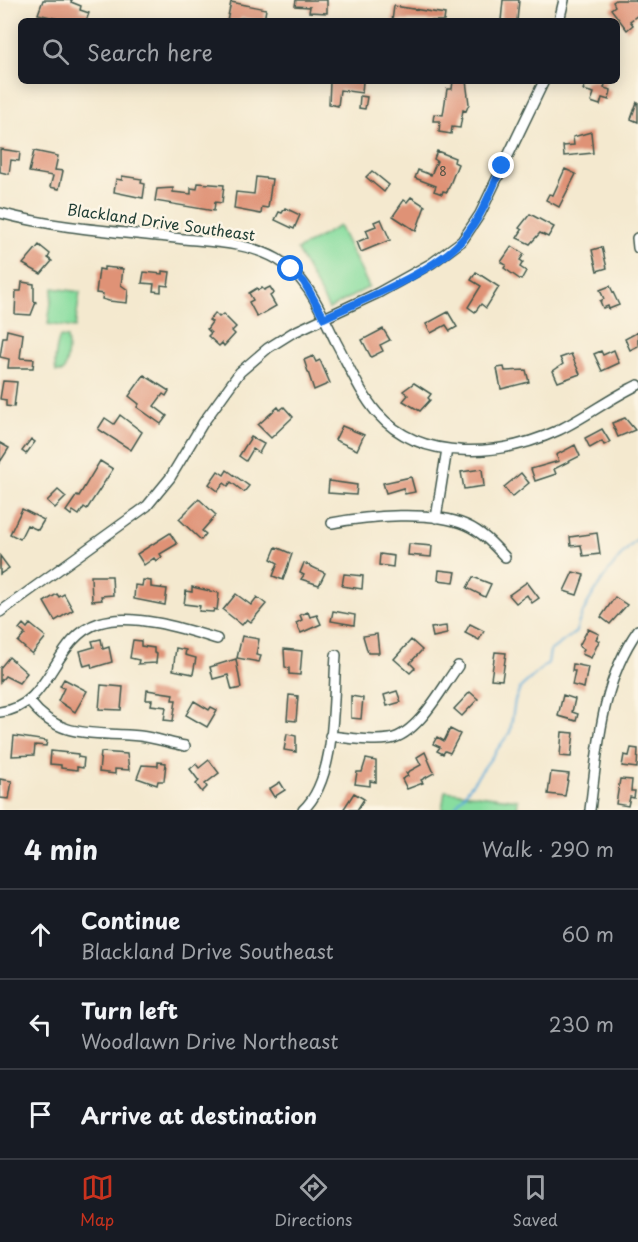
<!DOCTYPE html>
<meta charset="utf-8">
<style>
:root{--surface:#171b24;--page:#20242c;--text:#f1f3f6;--muted:#9ea1a6;--line:#363941;--accent:#c8321e}
body{margin:0;font-family:"Playpen Sans",sans-serif;background:var(--page);color:var(--text)}
.stop{position:absolute;width:18px;height:18px;margin:-14px;border:4px solid #1a73e8;border-radius:50%;background:#fff}
.stop.end{background:#1a73e8;border-color:#fff;box-shadow:0 2px 6px #0008}
.list{margin:0;padding:0;list-style:none}
h2{display:flex;justify-content:space-between;align-items:center;height:78px;margin:0;padding:0 24px;font-size:26px}
h2 small{font-size:20px;font-weight:400;color:var(--muted)}
.list li{display:grid;grid-template-columns:39px 1fr auto;gap:18px;align-items:center;box-sizing:border-box;height:90px;padding:0 24px;border-top:2px solid var(--line)}
.list b{display:block;font-size:22px;white-space:nowrap}
.list p{margin:0;font-size:20px;white-space:nowrap;color:var(--muted)}
.list em{font-size:20px;font-style:normal;color:var(--muted)}
.icon{flex:none;width:33px;height:33px;fill:none;stroke:currentColor;stroke-width:2;stroke-linecap:round;stroke-linejoin:round}
.map{position:relative;flex:none;width:638px;height:810px;overflow:hidden}
.search{position:absolute;background:var(--surface);box-shadow:0 3px 15px #0003;left:18px;right:18px;top:18px;height:66px;display:flex;align-items:center;gap:15px;box-sizing:border-box;padding:0 21px;border-radius:9px;color:var(--muted);font-size:22px}
.sheet{height:348px;background:var(--surface)}
nav{display:flex;justify-content:space-around;align-items:center;box-sizing:border-box;height:84px;border-top:2px solid var(--line);background:var(--surface);font-size:16px;color:var(--muted)}
nav a{display:grid;justify-items:center;gap:3px}
nav .on{color:var(--accent)}
.map>svg:first-child{display:block}
.green{fill:#88dd9f;stroke:#548d6a;stroke-width:1.5}
.lines{fill:none;stroke-linecap:round;stroke-linejoin:round}
.stream{stroke:#60abd8;stroke-width:2}
.building{fill:#df9276}
.minor-casing{stroke:#3f574b;stroke-width:12}
.minor{stroke:#fff;stroke-width:9}
.route{stroke:#1a73e8;stroke-width:8}
.labels{text-anchor:middle;stroke-width:5;stroke-linejoin:round;paint-order:stroke}
.number-label{font-size:12px;fill:#4f5244}
.street-label{font-size:15px;fill:#1f3d34;stroke:#fcf5e5}
</style>
<div class="map">
<svg width="638" height="810" viewBox="0 0 638 810">
<rect width="100%" height="100%" fill="#fcf5e5"/>
<filter id="ink" filterUnits="userSpaceOnUse"><feTurbulence type="fractalNoise" baseFrequency=".0167" numOctaves="2"/><feDisplacementMap in="SourceGraphic" scale="12" xChannelSelector="R" yChannelSelector="G"/><feConvolveMatrix kernelMatrix="1 2 1 2 8 2 1 2 1" color-interpolation-filters="sRGB"/></filter>
<filter id="wash" filterUnits="userSpaceOnUse"><feTurbulence type="fractalNoise" baseFrequency=".008" numOctaves="4" result="noise"/><feDisplacementMap in="SourceGraphic" scale="24" xChannelSelector="R" yChannelSelector="G"/><feGaussianBlur stdDeviation="1.35" result="paint"/><feColorMatrix in="noise" values="0 0 0 0 0 0 0 0 0 0 0 0 0 0 0 0 0 1.4 0 .05"/><feComposite in="paint" operator="in"/></filter>
<g filter="url(#wash)">
<rect width="100%" height="100%" fill="#f4e9cf"/>
<path class="green" d="M339 226 369 287 329 309 297 250Z
M53 288 80 292 75 328 48 324Z
M60 337 67 338C69 348 67 364 63 372H56C54 362 56 346 60 337Z
M445 791 518 800 517 810H442Z"/>
<g class="lines">
<path class="stream" d="M453 810 510 732 515 700 521 687 548 663 550 651 576 632C581 606 617 556 638 539"/>
</g>
<g id="blocks">
<path class="building" d="M43 0H72L71 2 81 6 80 10 89 13 86 21H66L38 14Z
M296 0H327V13L309 12 310 7 295 6Z
M503 0H519L517 21H501Z
M616 0H636L638 3V15L630 21 633 25 627 30 611 9 615 6 613 2Z
M231 2 266 9 264 21 241 18 240 21H227Z
M394 6 445 14 444 21H392Z
M335 81H363L362 93 340 90 338 106 329 104 330 82Z
M453 81H466L469 104 466 111 463 110 460 128 452 127 451 134 439 132 440 121H433L434 114 443 115 447 89H452Z
M586 81H606L604 88 611 90 609 100 602 98 600 105 591 102 594 93 583 90Z
M360 96 367 97 365 109 359 108Z
M637 102H638V122L631 119Z
M591 132 593 153 564 156 563 146 574 145 573 137Z
M0 149 20 152 19 161 11 160 9 174 0 172Z
M34 151 58 156 55 170 63 171 59 189 50 187 53 176 29 172Z
M437 151 455 158 454 162 458 164 447 192 443 191 442 194 434 191 436 186 415 178 418 170 431 175 437 161 434 159Z
M565 169 576 174 559 207 546 200 549 194 553 195Z
M372 171 389 185 384 192 366 177Z
M122 176 142 179 141 183 145 184 143 198 114 192 116 179 122 180Z
M256 177 272 179 268 208 262 207 261 214 234 209 236 192 254 194Z
M198 183 224 185 222 203 215 202 214 211 155 201 157 189 173 188V192L191 194V188L197 189Z
M411 197 425 206 416 231 393 216 404 200 407 202Z
M285 208 300 215 294 229 275 220 279 212 282 213Z
M530 214 554 227 548 237 540 233 530 244 517 238 522 230 519 228Z
M381 219 390 240 361 252 357 242 369 237 366 230 376 226 374 222Z
M39 245 50 254 48 258 52 261 41 274 23 264Z
M512 246 524 254 520 260 523 262 520 267 526 271 521 280 504 268 506 265 501 262Z
M602 247 607 268 597 271 592 250Z
M104 267 123 269 121 285 128 290 127 303 109 301 102 299 103 294 96 293 99 269 104 270Z
M162 271 170 272 168 286 161 285V292L153 291 154 284 142 283 144 272 162 274Z
M476 272 499 287 486 308 481 304 475 312 468 307 481 286 471 280Z
M22 282 34 284V301L36 302 31 315 15 314 16 291H21Z
M610 286 619 305 609 309 608 306 603 308 600 301 604 299 600 290Z
M270 287 274 293 270 296 276 306 257 317 249 302 253 300 249 293 257 288 258 290 262 288 264 290Z
M448 312 457 327 450 331 446 325 431 333 426 324Z
M215 313 219 317 223 314 236 327 232 331 235 334 224 346 222 343 219 346 208 336 211 333 207 329 212 322 209 320Z
M383 329 390 340 380 345 383 351 371 357 362 340Z
M7 330 23 334 20 358 34 359 33 368H8L9 359 0 357 3 337H6Z
M638 332V346L630 350 625 339Z
M614 350 619 363 602 371 594 354 601 351 603 355Z
M571 354 580 374 558 382 553 371 563 364 560 358Z
M313 356 316 362 320 360 330 383 314 390 304 360Z
M504 367 505 371 526 370 529 382 501 389 497 368Z
M144 375 169 391 166 396 163 394 154 406 167 416 161 424 137 407 139 404 129 396Z
M3 381 17 382 14 407 6 406V400L0 399Z
M414 383 431 394 428 398 430 400 420 411 403 401 408 395 403 391Z
M278 407 280 410 284 407 293 417 271 438 258 425Z
M120 415 142 432 131 450 98 429 105 418 114 424Z
M625 418 635 430 618 437 612 423Z
M342 426 364 435 357 450 335 440Z
M602 429 610 442 604 445 602 441 590 448 585 438Z
M251 437 264 444 259 453 253 449 246 461 239 456Z
M31 439 35 442 26 454 22 451Z
M0 443 9 448 0 462Z
M575 445 580 456 554 469 556 474 535 481 531 469 559 461 556 455Z
M100 461 113 469 87 509 84 507 79 515 73 511 71 515 66 511 77 495 79 496Z
M482 469 484 486 464 489 461 472Z
M227 470 249 486 244 492 231 482 228 486 224 483 218 491 209 484 218 471 224 475Z
M521 473 529 483 512 497 504 487Z
M411 477 415 492 405 494 403 488 386 493 383 483Z
M329 481 357 485 356 495 328 493Z
M58 490 66 497 55 508 47 501Z
M199 499 216 515 202 531 206 534 201 540 179 519Z
M22 509 44 520 38 530 27 525 20 539 10 534Z
M170 533 177 544 160 554 162 557 156 561 154 558 144 565 137 554Z
M597 533 600 554 583 556 581 545 571 546 570 537Z
M409 544 432 546 431 557 408 555Z
M276 547 292 554 283 580 273 576 278 563 271 559Z
M380 554 394 556 393 567 379 565Z
M0 556 9 568 0 574Z
M304 563 325 573 319 585 301 579 304 575 300 573Z
M439 570 456 572 454 582 438 580Z
M573 572 584 575 577 595 564 591Z
M344 574 363 576 362 589 342 586Z
M91 576H112L113 595 101 596 102 600 92 601Z
M473 577 491 584 485 597 467 588Z
M143 580 151 581V587L167 589 165 605 134 599 135 585 142 586Z
M527 582 539 598 532 603 527 595 516 603 509 595Z
M192 587 219 593 217 610 214 609 213 612 199 611 200 606 184 604 186 591 192 592Z
M57 594 59 597 64 594 73 610 55 621 44 602Z
M236 594 251 605 257 597 266 604 251 622 247 619 242 625 223 610Z
M615 597 627 605 610 624 601 617Z
M333 611 355 615 354 625 331 621Z
M308 612 310 617 317 615 321 624 301 633 296 623 302 620 300 615Z
M23 624 27 628 30 624 46 637 32 654 18 642 25 634 19 629Z
M470 624 484 631 479 640 465 633Z
M446 626 447 634 433 637 431 628Z
M588 629 599 634 596 639 599 641 591 658 582 654 584 649 579 646Z
M377 634 379 653H368L363 636Z
M242 636 259 639 256 655 261 656 259 662 237 658Z
M101 639 103 649 109 647 112 662 92 668 91 664 84 666 80 651 94 647 92 641Z
M133 640 141 641V646L154 648V653L157 654 156 663 138 664 139 660 130 658Z
M411 640 422 650 410 663 415 668 410 673 394 659Z
M176 648 186 650 185 655 196 658 193 674 173 670Z
M284 649 302 651 300 675 289 674V668L285 667Z
M495 652 506 653 502 680 491 679Z
M9 657 27 673 19 683 5 676 0 682V668Z
M236 659 241 688 232 690 228 675 213 679 210 667Z
M573 664 588 667 584 688 572 685 575 671H572Z
M64 679 87 691 75 712 58 701 64 688 60 686Z
M101 685 123 687 121 710 99 709Z
M147 690 173 694 172 700H176L173 721 164 720 166 707 151 705 152 700H146Z
M397 691 401 702 387 706 384 695Z
M470 692 478 699 462 716 454 709Z
M289 695 298 696 296 721 287 720Z
M563 695 575 699 572 712 578 714 576 721 558 716Z
M351 696 363 698 361 719 351 718Z
M194 701 209 710 211 707 217 710 207 727 186 715Z
M450 729 460 734 450 753 445 751 443 754 437 751 440 747 433 744 437 737 444 741Z
M562 732 574 733 571 757 560 756Z
M287 734 296 736V752L284 750Z
M14 736 47 741 46 746 35 745 34 755 12 756Z
M631 748 638 749 637 768 622 766 624 755 629 756Z
M51 751 78 754V757L84 758 83 768 77 767V770L61 768V765L50 764Z
M101 752 127 754 129 770 115 769V774L99 772Z
M425 752 434 773 421 780 423 783 407 789 402 779 408 776 406 773 421 765 417 757Z
M366 759 376 761V782L370 781V786L355 784 357 772H362Z
M209 760 219 773 205 784 207 787 202 792 196 784 199 781 190 769 196 764 199 768Z
M158 762 166 763 164 781H158L157 785 137 778 142 765 158 766Z
M551 772 569 774 565 796 548 794Z
M0 779 12 781 9 799 0 798Z
M620 779 632 780 631 791H635L634 798 630 797 628 806 616 804Z
M280 782 285 790 274 797 269 789Z
M354 793 364 799 357 810H343Z"/>
</g>
</g>
<g filter="url(#ink)">
<use href="#blocks" fill-opacity="0" stroke="#3f574b" stroke-width="1.5"/>
<g class="lines">
<defs>
<path id="minor" d="M559 21 564 0
M0 213C59 229 123 232 184 239 215 242 249 243 277 259 308 277 321 312 336 342 349 366 360 393 377 413 422 464 503 456 559 430 586 417 610 398 638 385
M637 238 638 248
M436 518 447 449
M332 523C367 516 433 510 466 525 482 532 493 544 505 557
M0 612 147 506 170 478 203 423 240 372 268 348 292 333 378 293 432 263 462 241 480 214 544 81
M30 702C60 741 96 731 140 736 155 738 170 743 185 746
M0 712C52 707 52 638 99 623 132 612 185 629 217 639
M330 736C350 738 371 742 390 739 418 734 442 688 458 666
M303 810C337 779 333 698 336 655
M590 810C598 748 601 682 638 630"/>
</defs>
<use href="#minor" class="minor-casing"/>
<use href="#minor" class="minor"/>
</g>
</g>
<g class="lines" filter="url(#ink)">
<path class="route" d="M291 269 304 282 324 318C364 299 435 272 463 239 481 218 491 191 502 166"/>
</g>
<g class="labels">
<g class="number-label">
<text x="443" y="176">8</text>
</g>
<g class="street-label">
<text transform="translate(161 223) rotate(8)" y="5">Blackland Drive Southeast</text>
</g>
</g>
</svg>
<div class="stop" style="left:291px;top:269px"></div>
<div class="stop end" style="left:502px;top:166px"></div>
<div class="search"><svg class="icon" aria-label="search" viewBox="0 0 24 24"><circle cx="10" cy="10" r="6"/><path d="M15 15l6 6"/></svg>Search here</div>
</div>
<section class="sheet">
<h2>4 min<small>Walk · 290 m</small></h2>
<ul class="list">
<li><svg class="icon" aria-label="ahead" viewBox="0 0 24 24"><path d="M12 20V5M6 11l6-6 6 6"/></svg><div><b>Continue</b><p>Blackland Drive Southeast</p></div><em>60 m</em></li>
<li><svg class="icon" aria-label="left" viewBox="0 0 24 24"><path d="M17 20v-9H6M10 6l-5 5 5 5"/></svg><div><b>Turn left</b><p>Woodlawn Drive Northeast</p></div><em>230 m</em></li>
<li><svg class="icon" aria-label="arrive" viewBox="0 0 24 24"><path d="M6 21V4h12l-3 4 3 4H6"/></svg><div><b>Arrive at destination</b></div></li>
</ul>
</section>
<nav>
<a class="on"><svg class="icon" aria-label="map" viewBox="0 0 24 24"><path d="M3 6l6-2 6 2 6-2v14l-6 2-6-2-6 2zM9 4v14M15 6v14"/></svg>Map</a>
<a><svg class="icon" aria-label="directions" viewBox="0 0 24 24"><path d="M12 3l9 9-9 9-9-9zM9 14v-3h6M13 9l2 2-2 2"/></svg>Directions</a>
<a><svg class="icon" aria-label="saved" viewBox="0 0 24 24"><path d="M7 4h10v16l-5-4-5 4z"/></svg>Saved</a>
</nav>
